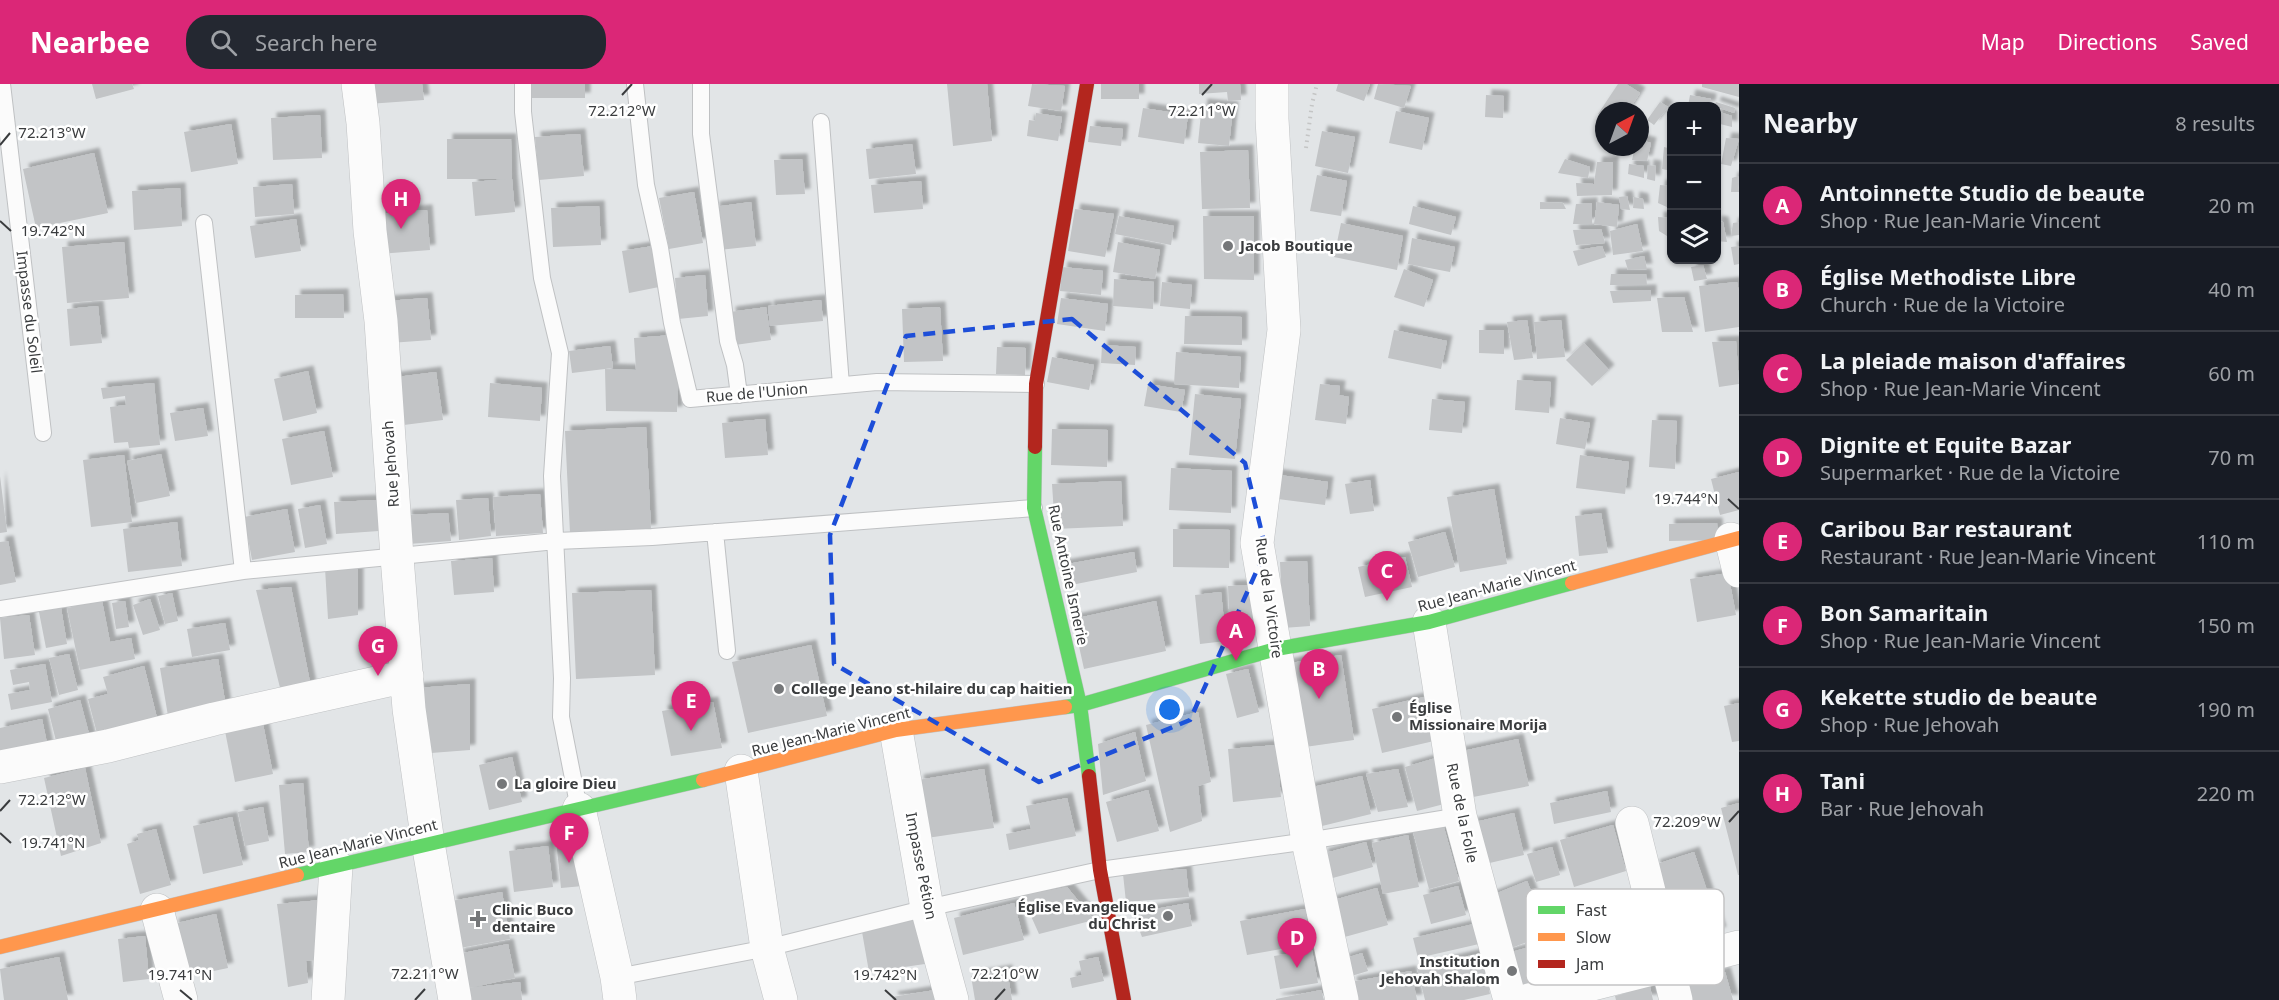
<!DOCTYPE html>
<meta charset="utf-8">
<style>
:root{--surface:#171b24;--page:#242831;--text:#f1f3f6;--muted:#9ea1a6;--line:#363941;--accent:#db2777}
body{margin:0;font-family:"Noto Sans",sans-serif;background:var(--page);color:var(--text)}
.controls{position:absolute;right:18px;top:18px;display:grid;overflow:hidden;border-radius:12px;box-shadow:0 2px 4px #0004}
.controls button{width:54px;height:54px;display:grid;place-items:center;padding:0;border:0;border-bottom:2px solid var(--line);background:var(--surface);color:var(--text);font:30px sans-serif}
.compass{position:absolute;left:1595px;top:18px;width:54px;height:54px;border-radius:50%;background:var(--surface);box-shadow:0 2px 4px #0004;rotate:41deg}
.you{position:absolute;left:1170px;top:626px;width:21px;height:21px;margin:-15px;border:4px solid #fff;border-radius:50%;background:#1a73e8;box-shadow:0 0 0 9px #1a73e833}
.badge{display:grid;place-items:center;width:39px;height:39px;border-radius:50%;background:var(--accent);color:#fff;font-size:20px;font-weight:700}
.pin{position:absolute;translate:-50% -50px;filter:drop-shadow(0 2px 3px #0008)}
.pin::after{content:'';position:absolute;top:32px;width:21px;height:18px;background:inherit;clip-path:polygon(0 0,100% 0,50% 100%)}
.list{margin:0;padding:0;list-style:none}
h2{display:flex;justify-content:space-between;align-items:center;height:78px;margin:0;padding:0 24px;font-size:26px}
h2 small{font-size:20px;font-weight:400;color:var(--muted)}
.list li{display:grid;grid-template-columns:39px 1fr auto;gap:18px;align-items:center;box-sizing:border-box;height:84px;padding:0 24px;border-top:2px solid var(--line)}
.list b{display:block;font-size:22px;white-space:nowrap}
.list p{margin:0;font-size:20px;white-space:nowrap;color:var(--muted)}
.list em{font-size:20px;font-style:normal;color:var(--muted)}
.icon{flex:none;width:33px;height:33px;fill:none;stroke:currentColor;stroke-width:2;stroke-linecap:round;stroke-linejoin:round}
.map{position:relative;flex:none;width:1739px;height:916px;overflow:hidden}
header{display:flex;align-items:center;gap:36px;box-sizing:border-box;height:84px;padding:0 30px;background:var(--accent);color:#fff}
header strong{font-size:28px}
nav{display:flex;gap:33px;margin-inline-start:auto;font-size:21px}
.search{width:420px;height:54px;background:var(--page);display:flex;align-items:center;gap:15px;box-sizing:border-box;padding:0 21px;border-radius:24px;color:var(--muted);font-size:22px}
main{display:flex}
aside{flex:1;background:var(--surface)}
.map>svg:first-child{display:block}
.building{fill:#c2c4c6;filter:url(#shadow)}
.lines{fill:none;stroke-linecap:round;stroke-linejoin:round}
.lane-casing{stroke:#bfc1c3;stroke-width:18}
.street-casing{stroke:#bfc1c3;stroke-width:34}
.fast-casing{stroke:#bfc1c3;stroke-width:15}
.slow-casing{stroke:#bfc1c3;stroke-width:15}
.jam-casing{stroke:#bfc1c3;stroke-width:15}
.path{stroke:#c4c5c5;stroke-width:4;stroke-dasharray:1.5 4.5;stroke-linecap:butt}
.lane{stroke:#fbfbfb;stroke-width:16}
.street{stroke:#fbfbfb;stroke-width:33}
.fast{stroke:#63d668;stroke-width:14}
.slow{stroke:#ff974d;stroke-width:14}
.jam{stroke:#b3261e;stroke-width:14}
.marked{fill:none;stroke:#1d4ed8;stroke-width:4.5;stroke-dasharray:12 8;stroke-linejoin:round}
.ticks{fill:none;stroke:#3a3c3e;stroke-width:2}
.poi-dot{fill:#757779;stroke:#fff;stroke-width:2}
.labels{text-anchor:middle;stroke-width:5;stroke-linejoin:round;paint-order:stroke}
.poi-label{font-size:15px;font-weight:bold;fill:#3a3c3e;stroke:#fff;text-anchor:start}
.street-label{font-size:15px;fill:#3a3c3e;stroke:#fff}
.key{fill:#fff;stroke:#c4c4c5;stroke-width:1.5}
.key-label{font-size:16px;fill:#3a3c3e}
.ticks-label{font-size:15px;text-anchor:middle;fill:#3a3c3e;stroke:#fff;stroke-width:5;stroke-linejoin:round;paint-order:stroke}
</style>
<header>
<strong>Nearbee</strong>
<div class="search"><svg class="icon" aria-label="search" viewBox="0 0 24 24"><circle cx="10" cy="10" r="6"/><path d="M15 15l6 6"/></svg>Search here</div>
<nav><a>Map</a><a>Directions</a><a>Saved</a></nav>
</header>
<main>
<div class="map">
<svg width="1739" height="916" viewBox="0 0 1739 916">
<defs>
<filter id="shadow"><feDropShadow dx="5.5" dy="-5.5" stdDeviation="1.5" flood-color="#0004"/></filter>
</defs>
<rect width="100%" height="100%" fill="#e2e5e7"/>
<path class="building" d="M92 0H132L134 5 96 15Z
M367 0H422L424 16 368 20Z
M529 0H585V14H529Z
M947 0H987L992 57 953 62Z
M1032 0 1065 2 1061 27 1028 22Z
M1101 0H1139V15H1101Z
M1199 0H1240L1241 16 1228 17 1227 8 1199 10Z
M1338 0H1370L1364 17 1336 7Z
M1378 0 1411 2 1404 24 1374 15Z
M1618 0H1626L1640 9 1628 27H1604V34L1598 30Z
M1702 0H1739V13L1702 3Z
M1486 11 1504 12 1503 34 1485 33Z
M1690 11 1711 15 1710 22H1688Z
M1660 18 1668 23 1654 41 1647 36Z
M1716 18 1735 24 1734 29 1714 22Z
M1202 20 1233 23 1229 62 1198 59Z
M1143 24 1188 31 1184 60 1138 53Z
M1396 27 1429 34 1422 66 1389 59Z
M1716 27 1732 32V43L1716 39Z
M1036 29 1062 33 1058 57 1027 52 1029 36 1035 37Z
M320 31 322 74 273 76 271 34Z
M231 40 238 80 191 88 184 48Z
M1090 42 1123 45 1121 62 1088 58Z
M1322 47 1355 53 1348 89 1315 82Z
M580 50 584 92 539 96 535 53Z
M1726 54 1739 55 1731 82 1721 80Z
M447 55H511L512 95 515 128 475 132 472 98 508 95H447Z
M1640 56 1651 59 1647 77 1632 76 1635 63H1640Z
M912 60 916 90 869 95 866 65Z
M1664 63 1672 65V87L1662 85Z
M1248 66 1250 124 1202 125 1200 68Z
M94 69 108 129 36 144 23 85Z
M802 75 805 110 776 111 774 76Z
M1565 75 1590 83 1588 94 1558 89Z
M1597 78H1613L1612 111 1577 112 1576 99 1594 100Z
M1629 80 1644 82V94L1628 90Z
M1648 81 1656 82 1655 97 1647 95Z
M1317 91 1347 97 1341 132 1310 127Z
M1738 92 1739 108H1731L1732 94Z
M921 97 923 125 874 129 871 101Z
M292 100 294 130 255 133 253 103Z
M1660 101 1672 102V116L1669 124 1658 119Z
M180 104 182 142 134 146 132 107Z
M694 108 703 159 669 165 659 114Z
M1627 112 1630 126 1621 125 1619 113Z
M1634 113 1643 115 1644 125 1633 124Z
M751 118 756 162 719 166 714 123Z
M1540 118 1563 119 1566 125H1540Z
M1597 118 1619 121 1617 143 1594 140Z
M1592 119V140H1573L1576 120Z
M599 122 601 161 553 163 551 124Z
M1413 122 1456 133 1451 151 1409 140Z
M1075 125 1114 130 1105 173 1068 167Z
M427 126 430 166 379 170 376 130Z
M1119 132 1174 142 1171 161 1115 150Z
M1203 132H1254V196L1204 195Z
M1658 133 1672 134V150L1667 152 1659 147Z
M296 135 301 167 255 174 250 142Z
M1716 137 1723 138 1727 158 1716 157Z
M1739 138V151L1731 152 1733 139Z
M1341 139 1403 152 1397 186 1334 173Z
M1637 140 1643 167 1613 171 1610 147Z
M1601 145 1605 159 1576 161 1573 146Z
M1412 154 1455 163 1450 188 1408 180Z
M124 158 129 214 67 219 62 163Z
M1118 158 1160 166 1155 195 1113 188Z
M653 162 659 203 629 209 622 167Z
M1602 162 1606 173 1578 182 1573 167Z
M1739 162V180L1734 181 1731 163Z
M1644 172 1647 185 1628 186 1625 176Z
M1703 181 1707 195 1694 197 1691 183Z
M1062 183 1103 187 1101 211 1060 207Z
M1404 185 1433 196 1424 223 1394 213Z
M1611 190H1646L1647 201H1610Z
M705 191 708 232 678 235 675 194Z
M1114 195 1154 198 1153 225 1113 222Z
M1162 198 1192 201 1190 225 1160 222Z
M1737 198 1739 208V243L1705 248 1699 202Z
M1651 206V217L1613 219 1610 207Z
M343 210 344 234H295V211Z
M1684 213 1693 248H1662L1657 214Z
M427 214 431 256 390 259 386 217Z
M1061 214 1108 220 1105 247 1057 240Z
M821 216 823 237 770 242 768 222Z
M98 222 102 259 70 262 67 225Z
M766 223 771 256 735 261 730 228Z
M940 223 943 277 904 278 902 225Z
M1185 232 1242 233V261L1184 260Z
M1527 236 1533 274 1514 276 1507 238Z
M1561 236 1565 273 1537 275 1534 238Z
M1394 246 1447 257 1441 285 1388 274Z
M1479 246H1504V270L1479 269Z
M673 251 678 286 677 328 606 327 605 285 636 286 634 254Z
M1736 257 1739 300 1719 303 1712 258Z
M1584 259 1609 286 1592 302 1566 276Z
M1102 261 1136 263 1135 281 1101 279Z
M610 262 613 284 572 289 569 267Z
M997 263 1026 264 1025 291 996 290Z
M1176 268 1241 273 1239 304 1174 300Z
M1052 273 1094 281 1089 306 1047 298Z
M308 287 317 329 283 337 274 295Z
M436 288 443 336 396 342 389 294Z
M1517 296 1551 298 1549 329 1515 326Z
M154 299 160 361 129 364 128 358 114 359 110 323 126 321 125 312 103 315 101 304Z
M490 299 542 304 540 337 488 333Z
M1148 300 1185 306 1181 328 1144 322Z
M1320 300 1340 302 1339 311 1349 313 1346 340 1315 336Z
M1195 310 1241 315 1235 375 1189 371Z
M1432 315 1465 318 1462 349 1429 346Z
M203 324 208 352 175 357 170 329Z
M1560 334 1590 339 1585 365 1556 360Z
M765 335 768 371 725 374 722 339Z
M1652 336 1677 337 1675 385 1649 383Z
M646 343 651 446 570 449 565 347Z
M1052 345 1108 346 1107 383 1051 381Z
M324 347 333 393 291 401 282 355Z
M161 370 170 412 136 419 127 377Z
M124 371 132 438 91 443 83 376Z
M1580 371 1629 378 1625 410 1576 404Z
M1171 384 1232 387 1231 429 1169 426Z
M1739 388V426L1720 431 1711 395Z
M1273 390 1328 398 1325 421 1270 414Z
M0 392 7 448 0 449Z
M1370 396 1374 427 1350 430 1345 400Z
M1121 397 1123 442 1055 445 1052 400Z
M1494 405 1507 480 1460 488 1447 413Z
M540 410 543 449 496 452 493 413Z
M488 414 491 452 459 456 456 416Z
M378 416 379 447 336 450 334 418Z
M320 421 327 460 305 464 298 425Z
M287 425 295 468 252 476 244 433Z
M448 429 451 457 408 460 406 431Z
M1601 429 1608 469 1579 472 1575 432Z
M177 438 182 482 128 488 123 445Z
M1717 439 1718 456 1669 457V440Z
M1173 445 1230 446 1229 484 1173 483Z
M1445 448 1455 483 1418 493 1408 458Z
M8 457 16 498 0 501V458Z
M1134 468 1137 488 1066 502 1062 481Z
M1405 473 1412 503 1365 513 1358 483Z
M492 474 494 508 454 511 451 477Z
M1307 477 1310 542 1283 544 1280 478Z
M358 482V531L328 535 325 484Z
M1728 489 1736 531 1697 538 1690 495Z
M1251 501 1253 548 1230 549 1228 502Z
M291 503 311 603 282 612 256 506Z
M651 506 655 591 576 595 572 509Z
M1221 508 1226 557 1200 560 1195 511Z
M172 509 178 537 165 540 158 512Z
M150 515 160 546 143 551 133 521Z
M102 517 110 558 131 554 135 575 80 586 67 524Z
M125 517 129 543 116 545 112 519Z
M1156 517 1166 567 1084 585 1073 535Z
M61 524 67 560 46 564 39 528Z
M29 531 35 571 4 575 0 534Z
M225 539 230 566 192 573 187 545Z
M811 561 827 632 748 649 732 578Z
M69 570 78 606 59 611 49 574Z
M1341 571 1354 656 1298 664 1284 580Z
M218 575 226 623 168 632 160 584Z
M45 580 52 618 11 626 8 610 30 606 29 598 13 601 10 586Z
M144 582 159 642 99 657 88 615 108 610 103 593Z
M1248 585 1259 628 1237 634 1226 590Z
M470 600V666L418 670 417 604Z
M1424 613 1434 657 1382 669 1372 625Z
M80 616 92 661 59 669 48 625Z
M713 618 722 664 671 672 662 627Z
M1739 619V657L1732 658 1724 622Z
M1198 628 1211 698 1198 702 1202 737 1170 748 1146 641Z
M42 635 49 669 0 679V644Z
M263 640 273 690 235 698 225 647Z
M1135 648 1146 697 1103 711 1098 660Z
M1518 655 1529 702 1468 714 1458 668Z
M1276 661 1281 713 1233 718 1228 665Z
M512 673 522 718 489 726 479 681Z
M1436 674 1448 719 1417 727 1405 683Z
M85 684 101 759 61 772 44 694Z
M984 685 994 744 927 754 918 696Z
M1398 685 1408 723 1378 728 1366 690Z
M1362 692 1371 730 1318 743 1308 704Z
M303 699 309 768 285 770 279 701Z
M1148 706 1159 747 1117 758 1106 718Z
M1607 707 1611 728 1554 740 1550 719Z
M1067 714 1076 752 1009 766 1006 750 1031 745 1026 722Z
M1739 719V791H1738L1721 724Z
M263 723 269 757 245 762 238 728Z
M1514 729 1524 771 1481 781 1471 739Z
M232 733 243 781 203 790 193 742Z
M1443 740 1459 797 1429 805 1413 748Z
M1613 741 1626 787 1574 803 1560 756Z
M156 745 171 801 140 810 127 760 139 756 137 750Z
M1408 751 1419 803 1383 810 1372 759Z
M577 754 583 802 561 804 556 756Z
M1366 758 1373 783 1329 795 1322 770Z
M548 762 553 803 514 808 509 767Z
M1552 763 1560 791 1536 798 1527 770Z
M1694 768 1721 848 1682 861 1654 781Z
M1186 785 1189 813 1126 818 1123 790Z
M1527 797 1548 850 1506 866 1485 814Z
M1458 802 1466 831 1431 840 1423 811Z
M1067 803 1094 836 1039 850 1022 812Z
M1377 804 1388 841 1341 854 1330 817Z
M502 808 510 855 460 864 451 817Z
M321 816 325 876 306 877 308 899 288 903 277 820Z
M1014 819 1024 856 963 871 954 834Z
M1188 819 1192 842 1142 853 1133 829Z
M1305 825 1311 860 1247 871 1240 837Z
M216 830 228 884 185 893 173 840Z
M913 831 925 880 869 888 861 842Z
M1474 840 1479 860 1418 874 1413 854Z
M145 852 149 895 123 898 118 855Z
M1567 853 1576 886 1514 904 1504 870Z
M508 860 515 894 469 904 520 898 522 916H467L458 870Z
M1312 866 1318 899 1280 905 1274 872Z
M1362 869 1368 887 1348 893 1343 875Z
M1481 869 1490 910 1464 916H1425L1417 884Z
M59 873 68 916H4L0 885Z
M1098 873 1104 897 1072 904 1070 894 1082 891 1079 877Z
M1007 886 1012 916H975L971 892Z
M1411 887 1417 916H1354L1351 898Z
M1725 888 1733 916H1690L1685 899Z
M1650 903 1653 916H1616L1615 912Z
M935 906 937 916H893L892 913Z
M1321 906 1324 916H1276V915Z"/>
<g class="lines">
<defs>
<path id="lane" d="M2 0 43 349
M523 0V28L542 194 560 269 552 392 562 594 561 633 579 725
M635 0 646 101 660 164 672 239 690 315 877 298 1036 300
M701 0V50L728 257 735 281 739 311
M821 38 841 301
M204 139 243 487
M715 448 727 567
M0 525 243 487 556 457 652 453 1034 424
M617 893 767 864 927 824 1100 786 1308 757 1460 732"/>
<path id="street" d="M358 0 363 39 370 147 381 237 397 473 409 625 428 759 455 916
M1272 0V35L1284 246 1257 459 1308 757 1342 916
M1731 455 1739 487
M1429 538 1460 732 1510 916
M896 646 927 824 952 916
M0 683 108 662 214 635 407 592
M741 687 767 864 781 916
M579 725 617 893 620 916
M1632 739 1676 916
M157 826 181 916
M328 916 336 782
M1529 916 1739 863"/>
<path id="fast" d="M1035 363 1034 424 1080 621 1089 692
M1065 623 1080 621 1276 565 1429 538 1572 499
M297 791 703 696"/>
<path id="slow" d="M1572 499 1739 454
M703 696 896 646 1065 623
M0 863 297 791"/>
<path id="jam" d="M1035 363 1036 300 1087 0
M1089 692 1100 786 1124 916"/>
</defs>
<use href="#lane" class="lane-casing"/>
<use href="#street" class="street-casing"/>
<use href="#fast" class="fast-casing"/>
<use href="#slow" class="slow-casing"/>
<use href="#jam" class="jam-casing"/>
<path class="path" d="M1306 64 1312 20 1317 0"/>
<use href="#lane" class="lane"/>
<use href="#street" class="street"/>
<use href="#fast" class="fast"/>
<use href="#slow" class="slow"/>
<use href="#jam" class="jam"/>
</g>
<path class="marked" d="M1072 235 1245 379 1266 466 1190 636 1039 698 834 580 830 451 906 252Z"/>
<path class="ticks" d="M622 11 632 0M1202 11 1212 0M0 61 10 49M0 137 11 147M1728 415 1739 425M0 727 10 716M1729 738 1739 727M0 749 11 759M180 906 192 916M885 906 896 916M415 916 425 905M995 916 1005 905"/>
<g class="poi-dot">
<circle cx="1228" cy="162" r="6"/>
<circle cx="779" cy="605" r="6"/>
<circle cx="1397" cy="633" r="6"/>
<circle cx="502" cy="700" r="6"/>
<circle cx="1168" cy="832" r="6"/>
<path d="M475 826h6v6h6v6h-6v6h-6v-6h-6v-6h6z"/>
<circle cx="1512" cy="887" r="6"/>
</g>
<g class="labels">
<g class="poi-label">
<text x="1240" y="167">Jacob Boutique</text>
<text x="791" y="610">College Jeano st-hilaire du cap haitien</text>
<text x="1409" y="629">Église<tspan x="1409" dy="17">Missionaire Morija</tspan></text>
<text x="514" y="705">La gloire Dieu</text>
<text x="1156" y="828" text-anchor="end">Église Evangelique<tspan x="1156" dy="17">du Christ</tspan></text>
<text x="492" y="831">Clinic Buco<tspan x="492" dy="17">dentaire</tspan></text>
<text x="1500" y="883" text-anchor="end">Institution<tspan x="1500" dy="17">Jehovah Shalom</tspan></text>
</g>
<g class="street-label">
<text transform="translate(29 228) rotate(83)" y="5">Impasse du Soleil</text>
<text transform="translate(757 309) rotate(-5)" y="5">Rue de l'Union</text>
<text transform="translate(391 380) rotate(-94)" y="5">Rue Jehovah</text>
<text transform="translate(1068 491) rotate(78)" y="5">Rue Antoine Ismerie</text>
<text transform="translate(1497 502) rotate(-15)" y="5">Rue Jean-Marie Vincent</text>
<text transform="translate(1269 514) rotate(82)" y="5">Rue de la Victoire</text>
<text transform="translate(831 648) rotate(-14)" y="5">Rue Jean-Marie Vincent</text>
<text transform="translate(1462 729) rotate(78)" y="5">Rue de la Folle</text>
<text transform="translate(358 760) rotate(-14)" y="5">Rue Jean-Marie Vincent</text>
<text transform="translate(921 782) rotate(79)" y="5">Impasse Pétion</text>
</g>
</g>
<rect x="1526" y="805" width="198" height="96" rx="9" class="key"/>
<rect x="1538" y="822" width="27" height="8" fill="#63d668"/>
<rect x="1538" y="849" width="27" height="8" fill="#ff974d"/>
<rect x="1538" y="876" width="27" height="8" fill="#b3261e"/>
<g class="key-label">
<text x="1576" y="832">Fast</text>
<text x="1576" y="859">Slow</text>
<text x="1576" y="886">Jam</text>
</g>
<g class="ticks-label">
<text x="622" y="32">72.212°W</text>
<text x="1202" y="32">72.211°W</text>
<text x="52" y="54">72.213°W</text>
<text x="53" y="152">19.742°N</text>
<text x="1686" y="420">19.744°N</text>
<text x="52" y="721">72.212°W</text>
<text x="1687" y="743">72.209°W</text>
<text x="53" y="764">19.741°N</text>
<text x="425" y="895">72.211°W</text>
<text x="1005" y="895">72.210°W</text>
<text x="180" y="896">19.741°N</text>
<text x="885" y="896">19.742°N</text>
</g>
</svg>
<div class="controls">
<button>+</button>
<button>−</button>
<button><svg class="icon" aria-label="layers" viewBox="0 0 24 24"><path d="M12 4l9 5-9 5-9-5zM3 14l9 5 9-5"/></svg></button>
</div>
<svg class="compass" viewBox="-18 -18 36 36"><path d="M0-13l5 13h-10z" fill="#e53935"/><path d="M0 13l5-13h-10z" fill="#9ea1a6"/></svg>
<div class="you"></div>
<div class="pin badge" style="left:1236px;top:577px">A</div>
<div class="pin badge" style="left:1319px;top:615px">B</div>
<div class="pin badge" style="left:1387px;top:517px">C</div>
<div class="pin badge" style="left:1297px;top:884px">D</div>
<div class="pin badge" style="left:691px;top:647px">E</div>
<div class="pin badge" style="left:569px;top:779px">F</div>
<div class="pin badge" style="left:378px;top:592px">G</div>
<div class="pin badge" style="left:401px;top:145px">H</div>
</div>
<aside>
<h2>Nearby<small>8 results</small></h2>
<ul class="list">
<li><span class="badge">A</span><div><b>Antoinnette Studio de beaute</b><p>Shop · Rue Jean-Marie Vincent</p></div><em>20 m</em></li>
<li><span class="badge">B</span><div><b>Église Methodiste Libre</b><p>Church · Rue de la Victoire</p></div><em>40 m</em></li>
<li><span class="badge">C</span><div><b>La pleiade maison d'affaires</b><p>Shop · Rue Jean-Marie Vincent</p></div><em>60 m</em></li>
<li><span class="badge">D</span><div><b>Dignite et Equite Bazar</b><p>Supermarket · Rue de la Victoire</p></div><em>70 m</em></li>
<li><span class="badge">E</span><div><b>Caribou Bar restaurant</b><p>Restaurant · Rue Jean-Marie Vincent</p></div><em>110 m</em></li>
<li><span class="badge">F</span><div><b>Bon Samaritain</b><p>Shop · Rue Jean-Marie Vincent</p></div><em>150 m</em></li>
<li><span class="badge">G</span><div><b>Kekette studio de beaute</b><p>Shop · Rue Jehovah</p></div><em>190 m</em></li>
<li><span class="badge">H</span><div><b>Tani</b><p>Bar · Rue Jehovah</p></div><em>220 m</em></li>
</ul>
</aside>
</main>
